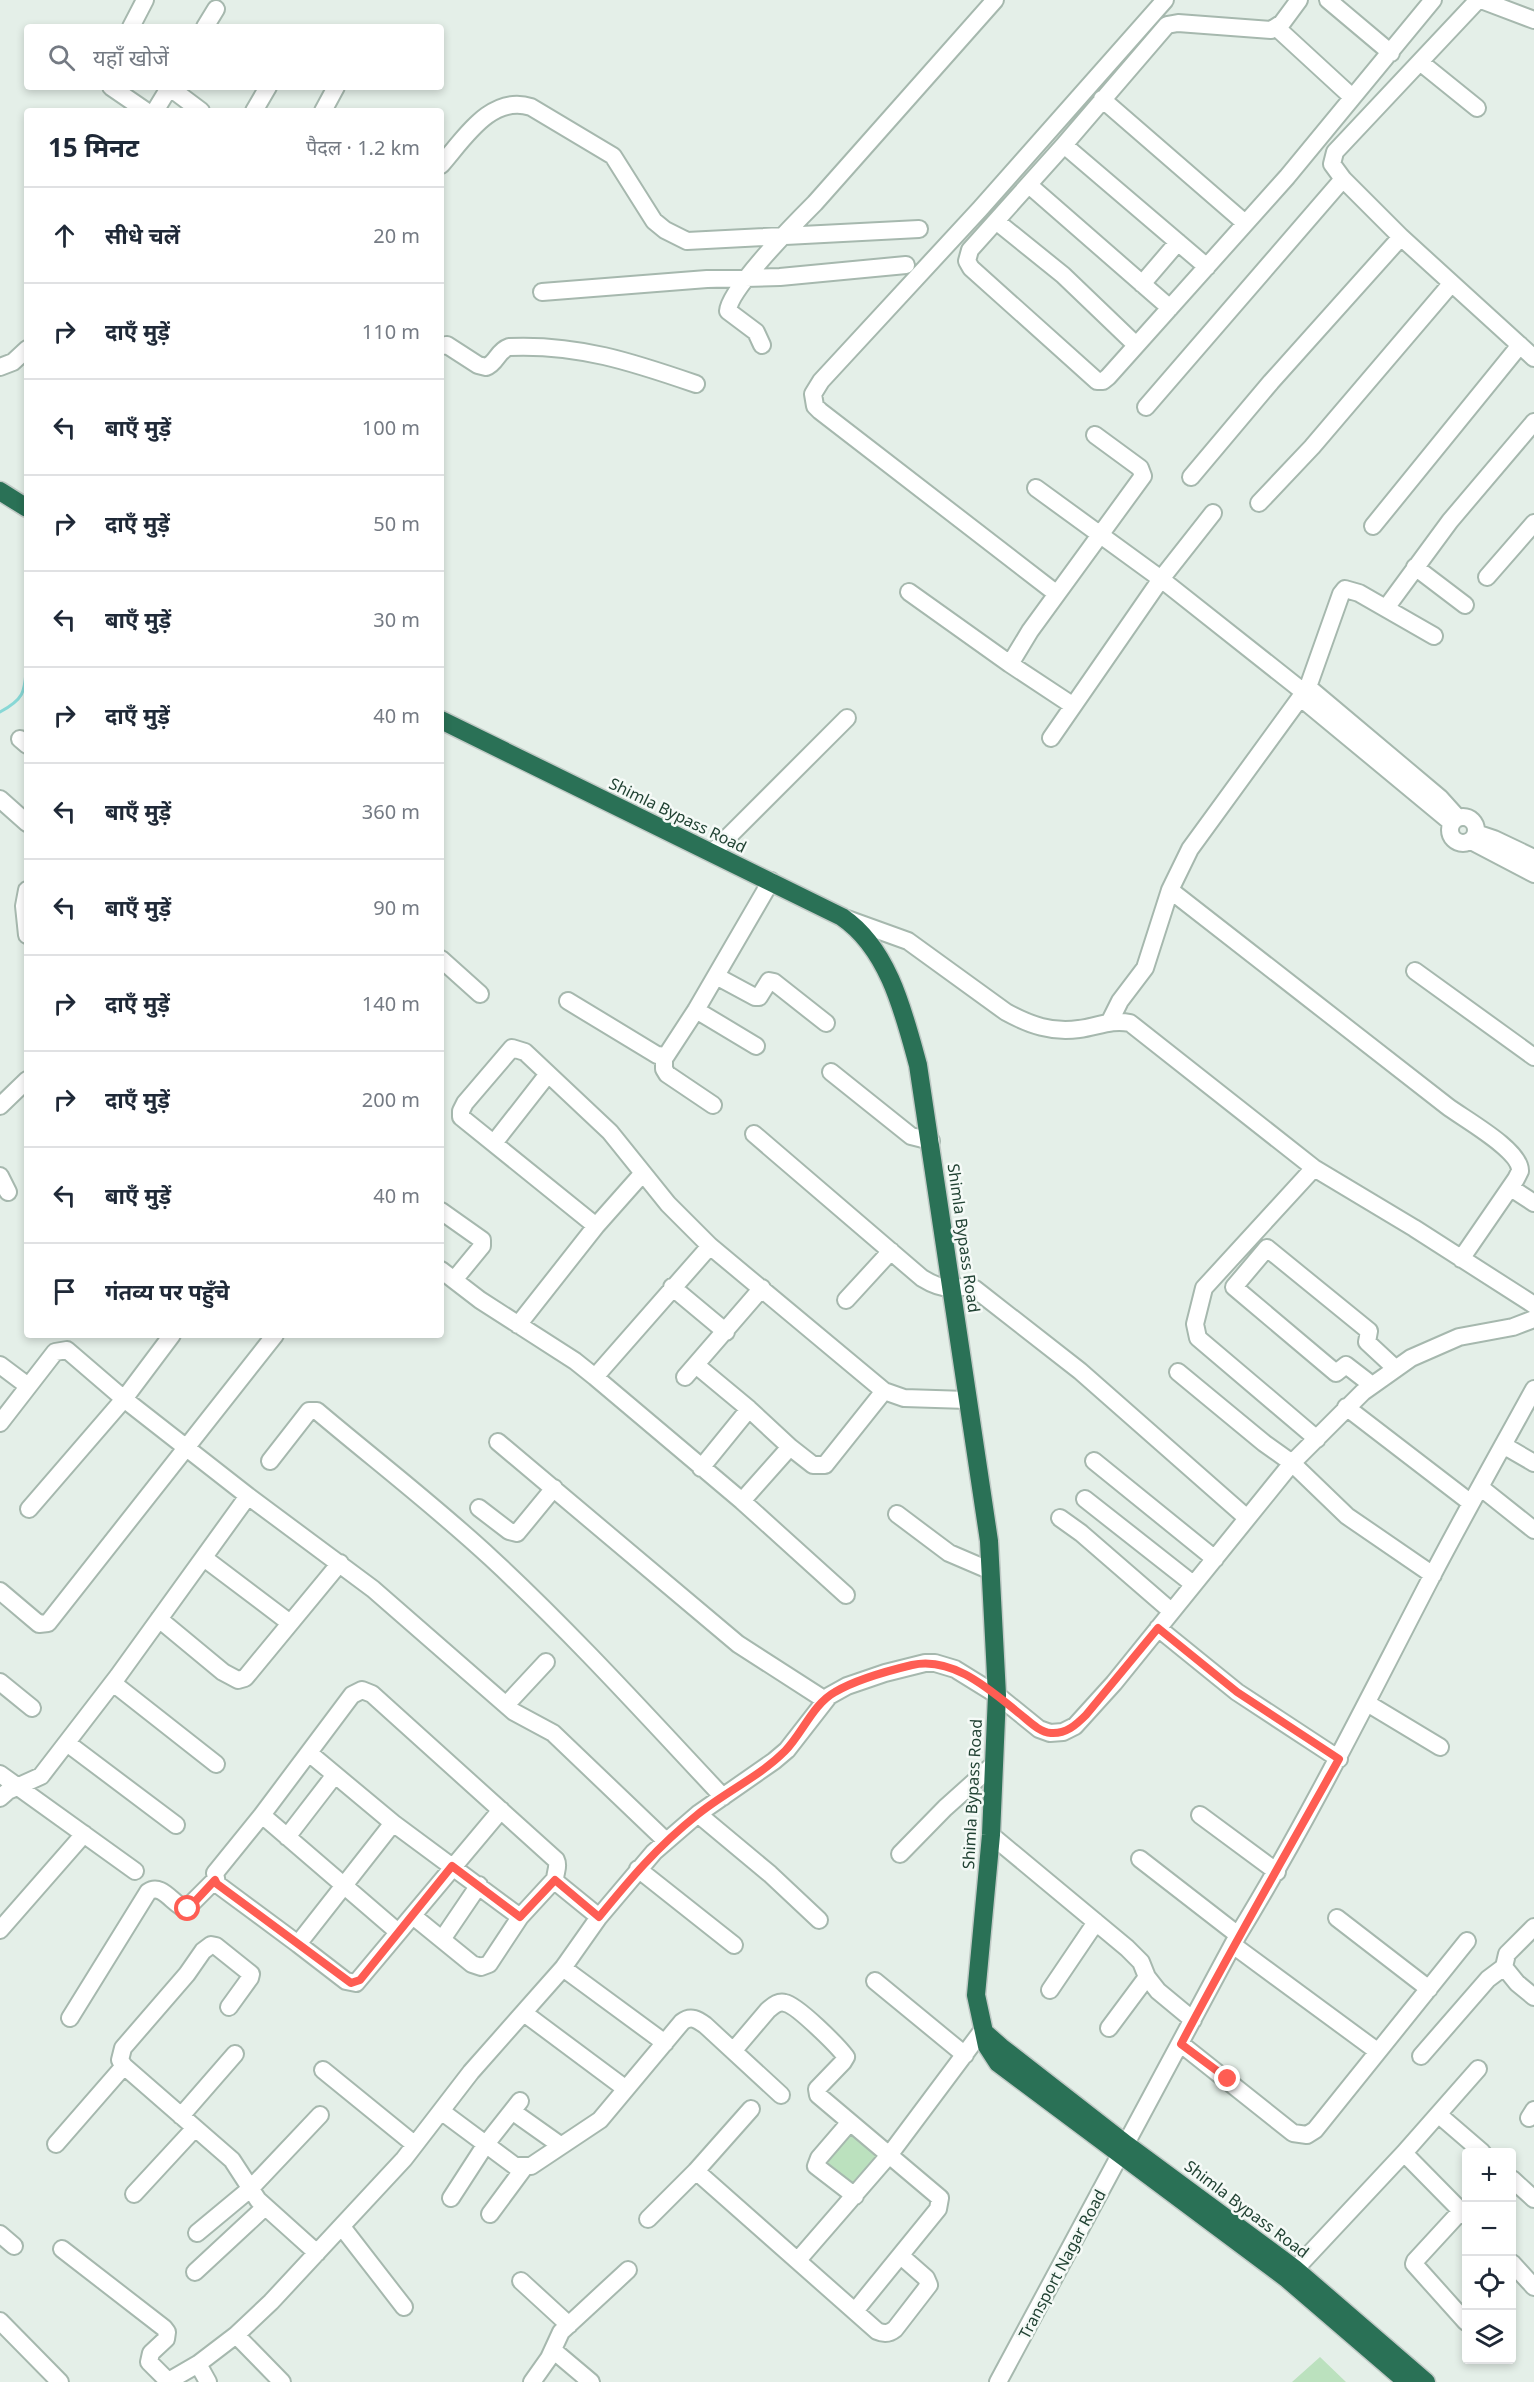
<!DOCTYPE html>
<html lang="hi">
<meta charset="utf-8">
<style>
:root{--surface:#fff;--page:#f2f2f3;--text:#1f2937;--muted:#747a83;--line:#e0e1e3}
body{margin:0;font-family:"Noto Sans","Noto Sans Devanagari",sans-serif;background:var(--page);color:var(--text)}
.controls{position:absolute;right:18px;bottom:18px;display:grid;overflow:hidden;border-radius:6px;box-shadow:0 3px 9px #0003}
.controls button{width:54px;height:54px;display:grid;place-items:center;padding:0;border:0;border-bottom:2px solid var(--line);background:var(--surface);color:var(--text);font:30px sans-serif}
.stop{position:absolute;width:18px;height:18px;margin:-14px;border:4px solid #fe5d53;border-radius:50%;background:#fff}
.stop.end{background:#fe5d53;border-color:#fff;box-shadow:0 2px 6px #0008}
.list{margin:0;padding:0;list-style:none}
h2{display:flex;justify-content:space-between;align-items:center;height:78px;margin:0;padding:0 24px;font-size:26px}
h2 small{font-size:20px;font-weight:400;color:var(--muted)}
.list li{display:grid;grid-template-columns:39px 1fr auto;gap:18px;align-items:center;box-sizing:border-box;height:96px;padding:0 24px;border-top:2px solid var(--line)}
.list b{display:block;font-size:22px;white-space:nowrap}
.list em{font-size:20px;font-style:normal;color:var(--muted)}
.icon{flex:none;width:33px;height:33px;fill:none;stroke:currentColor;stroke-width:2;stroke-linecap:round;stroke-linejoin:round}
.map{position:relative;flex:none;width:1534px;height:2382px;overflow:hidden}
.search{position:absolute;background:var(--surface);box-shadow:0 3px 9px #0003;left:24px;top:24px;width:420px;height:66px;display:flex;align-items:center;gap:15px;box-sizing:border-box;padding:0 21px;border-radius:6px;color:var(--muted);font-size:22px}
.panel{position:absolute;background:var(--surface);box-shadow:0 3px 9px #0003;left:24px;top:108px;width:420px;height:1230px;border-radius:6px}
.map>svg:first-child{display:block}
.green{fill:#bbe1be}
.lines{fill:none;stroke-linecap:round;stroke-linejoin:round}
.stream{stroke:#88d8d6;stroke-width:3}
.minor-casing{stroke:#a6b8ae;stroke-width:20}
.highway-casing{stroke:#c1cac6;stroke-width:21}
.minor{stroke:#fff;stroke-width:16}
.highway{stroke:#2a7156;stroke-width:18}
.route{stroke:#fe5d53;stroke-width:8}
.labels{text-anchor:middle;stroke-width:5;stroke-linejoin:round;paint-order:stroke}
.street-label{font-size:16px;fill:#214233;stroke:#f5faf7}
</style>
<div class="map">
<svg width="1534" height="2382" viewBox="0 0 1534 2382">
<rect width="100%" height="100%" fill="#e4efe8"/>
<path class="green" d="M849 2128 882 2157 854 2193 819 2164Z
M1320 2357 1346 2382H1292Z"/>
<g class="lines">
<path class="stream" d="M0 712C28 697 24 689 27 661"/>
<defs>
<path id="minor" d="M1299 0 1282 23 1271 30 1178 23 1167 25 1064 145 970 250 967 261 971 268 1097 381H1103L1108 377 1287 177 1433 0
M1328 0 1391 53
M1478 0 1335 152 1332 164 1343 179 1401 237 1534 358
M1481 0 1534 20
M131 27 145 0
M205 27 216 9
M1277 28 1352 97
M1420 62 1477 108
M111 87 146 111
M169 87 201 111
M1102 99 1245 223
M155 111 169 88
M254 111 268 87
M323 111 336 87
M1064 145 1207 267
M441 165C464 139 491 94 531 107L613 156 654 221 665 230 687 241 919 229
M1029 185 1170 308
M996 221 1063 275 1136 345
M1142 284 1178 242
M542 292 707 279 780 277 906 265
M762 345 756 332 728 311C729 289 797 221 815 203L995 0
M441 346 447 345 478 365 486 367C497 363 497 351 509 347 578 344 632 362 696 384
M0 367 13 362 27 349
M1146 407 1343 179
M1191 477 1271 382 1401 237
M1036 488 1161 579 1305 693
M1259 503 1312 447 1451 284
M1373 526 1520 345
M1415 567 1465 605
M1487 577 1534 523
M909 592 1010 664 1072 705
M1057 594 820 411 815 406 813 394 821 381 980 209 1165 0
M1386 608 1450 521 1534 422
M1010 664 1030 631 1143 476 1140 468 1095 435
M1308 687 1440 798 1458 818
M1301 698 1452 823
M1051 738 1161 579 1213 513
M20 739 27 745
M0 799 27 823
M1450 830a13 13 0 1 1 26 0a13 13 0 1 1-26 0Z
M1476 833 1494 839 1534 858
M1471 841 1534 874
M712 853 847 718
M27 890 24 906 27 935
M1170 890C1262 962 1355 1034 1447 1106 1464 1119 1521 1150 1520 1171L1516 1179 1461 1259
M847 919 908 941 1006 1012C1030 1025 1052 1033 1079 1029 1097 1027 1111 1019 1130 1023L1314 1168 1414 1228 1534 1305
M441 959 480 994
M1415 971 1534 1057
M716 976 755 997H759L769 981 774 982 826 1023
M568 1001 657 1055 666 1056 696 1010 771 881
M696 1010 756 1046
M1110 1021 1120 1001 1145 968 1170 890 1190 849 1308 687 1341 594 1345 589 1359 593 1434 636
M664 1057V1069L667 1074 713 1105
M831 1072 911 1136 931 1141
M0 1106 27 1080
M754 1134 922 1278C930 1283 941 1288 951 1288 960 1288 965 1285 975 1289L1080 1371 1247 1518
M494 1143 548 1074
M1314 1168 1204 1288 1195 1324 1198 1338 1317 1439
M0 1176 8 1192
M1511 1188 1534 1203
M441 1211 482 1240V1246L454 1280
M596 1226 461 1117V1111L465 1103 512 1048 525 1052 610 1132 668 1204 710 1246 884 1391 904 1398 967 1400
M441 1270 480 1300 575 1361 595 1377 742 1501 846 1595
M672 1287 726 1332
M846 1300 891 1251
M518 1325 596 1226 643 1173
M172 1335 124 1399 248 1496
M0 1365 28 1386
M696 1365 749 1409
M1178 1372 1264 1443 1292 1463 1347 1516 1433 1575
M595 1377 710 1246
M685 1377 762 1288
M1372 1385 1346 1365 1336 1373 1234 1287 1267 1248 1369 1331 1367 1342 1395 1368
M1346 1407 1471 1503
M0 1423 55 1352 67 1350 124 1399 29 1509
M498 1442 738 1644 825 1700
M1503 1445 1534 1463
M790 1447 813 1465H825L884 1391
M270 1461 309 1411H317C375 1460 435 1506 491 1558 572 1633 647 1716 723 1797
M1094 1461 1215 1559
M701 1468 749 1409 790 1447 742 1501
M1480 1487 1534 1530
M1085 1499 1193 1584
M479 1508 509 1531 517 1533 554 1488
M897 1514 949 1553 991 1571
M1060 1518 1081 1533 1171 1611
M204 1558 290 1623
M0 1591 39 1624 48 1623 275 1335
M159 1619 223 1672 238 1680 245 1678 340 1563
M1158 1628 1237 1692 1339 1759
M0 1682 32 1708
M113 1683 216 1764
M1367 1703 1440 1747
M506 1705 546 1662
M67 1743 176 1825
M309 1753 393 1823 298 1944 217 1884 215 1873 262 1815 352 1695 362 1690 372 1694 556 1860C560 1868 553 1874 556 1882L599 1917
M0 1774 135 1871
M0 1798 8 1791 41 1776 118 1676 248 1496 373 1589 514 1712 553 1733 666 1841
M698 1814 770 1874 819 1920
M262 1815 398 1932
M1200 1815 1277 1872
M393 1823 520 1917 555 1879
M991 1835 1127 1948 1141 1962 1147 1977 1158 1991 1193 2020
M287 1837 334 1776
M900 1854 945 1808 994 1764
M1140 1859 1238 1935
M638 1869 734 1945
M413 1916 472 1964 481 1967 489 1964 520 1917
M1337 1918 1429 1989
M1534 1927 1507 1954 1504 1967 1517 1983 1534 1997
M0 1930 84 1834
M443 1938 479 1885
M298 1944 346 1981 356 1983 501 1810
M1233 1945 1377 2051
M563 1968 665 2043
M875 1981 965 2055
M1050 1990 1096 1922
M229 2007 250 1978 251 1974 216 1946 211 1945 203 1951 187 1974 123 2048 120 2060 124 2066 232 2160 258 2200 317 2253
M524 2013 626 2089
M70 2018 148 1892C162 1882 173 1905 186 1909L215 1880
M1109 2028 1147 1977
M1181 2044 1293 2133 1307 2135 1315 2130 1467 1941
M734 2050 768 2010C773 2006 778 2001 785 2003 797 2005 838 2046 846 2057L843 2062 817 2089 818 2095 940 2198 938 2209 855 2311
M1421 2056 1488 1979 1504 1967
M323 2070 414 2144
M441 2111 515 2166H531L600 2120 682 2022C691 2015 698 2020 705 2025L781 2095
M512 2111 560 2145
M1439 2115 1482 2152
M181 2116 235 2054
M1529 2118 1534 2110
M850 2122 819 2158 816 2166 855 2196
M56 2144 124 2066
M1404 2153 1466 2216
M696 2171 751 2109
M1512 2179 1534 2199
M134 2194 195 2128
M451 2198 486 2144 520 2101
M1461 2211 1415 2261 1414 2264 1466 2322
M490 2214 524 2168
M648 2219 696 2171 877 2331C884 2334 889 2334 895 2329L929 2285 926 2278 901 2256
M342 2227 404 2307
M197 2233 250 2189 320 2115
M0 2234 14 2246
M62 2249 164 2328 167 2332 166 2339 151 2353 149 2362 168 2381
M798 2260 890 2154 982 2031
M1512 2263 1534 2287
M195 2272 265 2207
M1287 2278 1404 2153 1478 2069
M521 2281 569 2325
M0 2321 60 2382
M236 2335 282 2382
M553 2350 591 2382
M198 2364 208 2382
M167 2382 198 2364 236 2335 271 2302 404 2159 471 2072 563 1968 599 1917 654 1852 698 1814 774 1761 787 1750 829 1696 847 1686 885 1673 925 1663H935L955 1669 997 1695 1039 1729 1050 1733 1063 1732 1075 1726 1114 1683 1292 1463 1363 1392 1411 1358 1459 1337 1513 1327 1534 1319
M532 2382 549 2358 561 2332 628 2270
M998 2382 1238 1935C1309 1819 1369 1697 1432 1576 1465 1513 1500 1451 1534 1389"/>
<path id="highway" d="M0 491 27 508
M441 720 842 917C889 949 904 1014 918 1065L989 1541 997 1695 991 1835 976 1995 987 2046 998 2063 1286 2278 1407 2382
M984 2032 1001 2047 1127 2145 1295 2269 1426 2382"/>
</defs>
<use href="#minor" class="minor-casing"/>
<use href="#highway" class="highway-casing"/>
<use href="#minor" class="minor"/>
<use href="#highway" class="highway"/>
</g>
<g class="lines">
<path class="route" d="M188 1909 215 1880 217 1884 351 1983 360 1980 452 1866 520 1917 555 1880 599 1917C631 1878 657 1847 697 1815 725 1792 759 1777 785 1751 802 1734 813 1704 835 1692 857 1679 887 1671 912 1665 953 1656 990 1690 1020 1714 1029 1721 1039 1732 1051 1733 1066 1734 1076 1725 1086 1715L1158 1628 1237 1692 1339 1759C1286 1854 1232 1947 1181 2044L1228 2079"/>
</g>
<g class="labels">
<g class="street-label">
<text transform="translate(678 815) rotate(26)" y="6">Shimla Bypass Road</text>
<text transform="translate(964 1238) rotate(82)" y="6">Shimla Bypass Road</text>
<text transform="translate(972 1794) rotate(-87)" y="6">Shimla Bypass Road</text>
<text transform="translate(1247 2209) rotate(37)" y="6">Shimla Bypass Road</text>
<text transform="translate(1062 2264) rotate(-62)" y="6">Transport Nagar Road</text>
</g>
</g>
</svg>
<div class="controls">
<button>+</button>
<button>−</button>
<button><svg class="icon" aria-label="locate" viewBox="0 0 24 24"><circle cx="12" cy="12" r="6"/><path d="M12 2v4M12 18v4M2 12h4M18 12h4"/></svg></button>
<button><svg class="icon" aria-label="layers" viewBox="0 0 24 24"><path d="M12 4l9 5-9 5-9-5zM3 14l9 5 9-5"/></svg></button>
</div>
<div class="stop" style="left:188px;top:1909px"></div>
<div class="stop end" style="left:1228px;top:2079px"></div>
<div class="search"><svg class="icon" aria-label="search" viewBox="0 0 24 24"><circle cx="10" cy="10" r="6"/><path d="M15 15l6 6"/></svg>यहाँ खोजें</div>
<section class="panel">
<h2>15 मिनट<small>पैदल · 1.2 km</small></h2>
<ul class="list">
<li><svg class="icon" aria-label="ahead" viewBox="0 0 24 24"><path d="M12 20V5M6 11l6-6 6 6"/></svg><div><b>सीधे चलें</b></div><em>20 m</em></li>
<li><svg class="icon" aria-label="right" viewBox="0 0 24 24"><path d="M7 20v-9h11M14 6l5 5-5 5"/></svg><div><b>दाएँ मुड़ें</b></div><em>110 m</em></li>
<li><svg class="icon" aria-label="left" viewBox="0 0 24 24"><path d="M17 20v-9H6M10 6l-5 5 5 5"/></svg><div><b>बाएँ मुड़ें</b></div><em>100 m</em></li>
<li><svg class="icon" aria-label="right" viewBox="0 0 24 24"><path d="M7 20v-9h11M14 6l5 5-5 5"/></svg><div><b>दाएँ मुड़ें</b></div><em>50 m</em></li>
<li><svg class="icon" aria-label="left" viewBox="0 0 24 24"><path d="M17 20v-9H6M10 6l-5 5 5 5"/></svg><div><b>बाएँ मुड़ें</b></div><em>30 m</em></li>
<li><svg class="icon" aria-label="right" viewBox="0 0 24 24"><path d="M7 20v-9h11M14 6l5 5-5 5"/></svg><div><b>दाएँ मुड़ें</b></div><em>40 m</em></li>
<li><svg class="icon" aria-label="left" viewBox="0 0 24 24"><path d="M17 20v-9H6M10 6l-5 5 5 5"/></svg><div><b>बाएँ मुड़ें</b></div><em>360 m</em></li>
<li><svg class="icon" aria-label="left" viewBox="0 0 24 24"><path d="M17 20v-9H6M10 6l-5 5 5 5"/></svg><div><b>बाएँ मुड़ें</b></div><em>90 m</em></li>
<li><svg class="icon" aria-label="right" viewBox="0 0 24 24"><path d="M7 20v-9h11M14 6l5 5-5 5"/></svg><div><b>दाएँ मुड़ें</b></div><em>140 m</em></li>
<li><svg class="icon" aria-label="right" viewBox="0 0 24 24"><path d="M7 20v-9h11M14 6l5 5-5 5"/></svg><div><b>दाएँ मुड़ें</b></div><em>200 m</em></li>
<li><svg class="icon" aria-label="left" viewBox="0 0 24 24"><path d="M17 20v-9H6M10 6l-5 5 5 5"/></svg><div><b>बाएँ मुड़ें</b></div><em>40 m</em></li>
<li><svg class="icon" aria-label="arrive" viewBox="0 0 24 24"><path d="M6 21V4h12l-3 4 3 4H6"/></svg><div><b>गंतव्य पर पहुँचे</b></div></li>
</ul>
</section>
</div>
